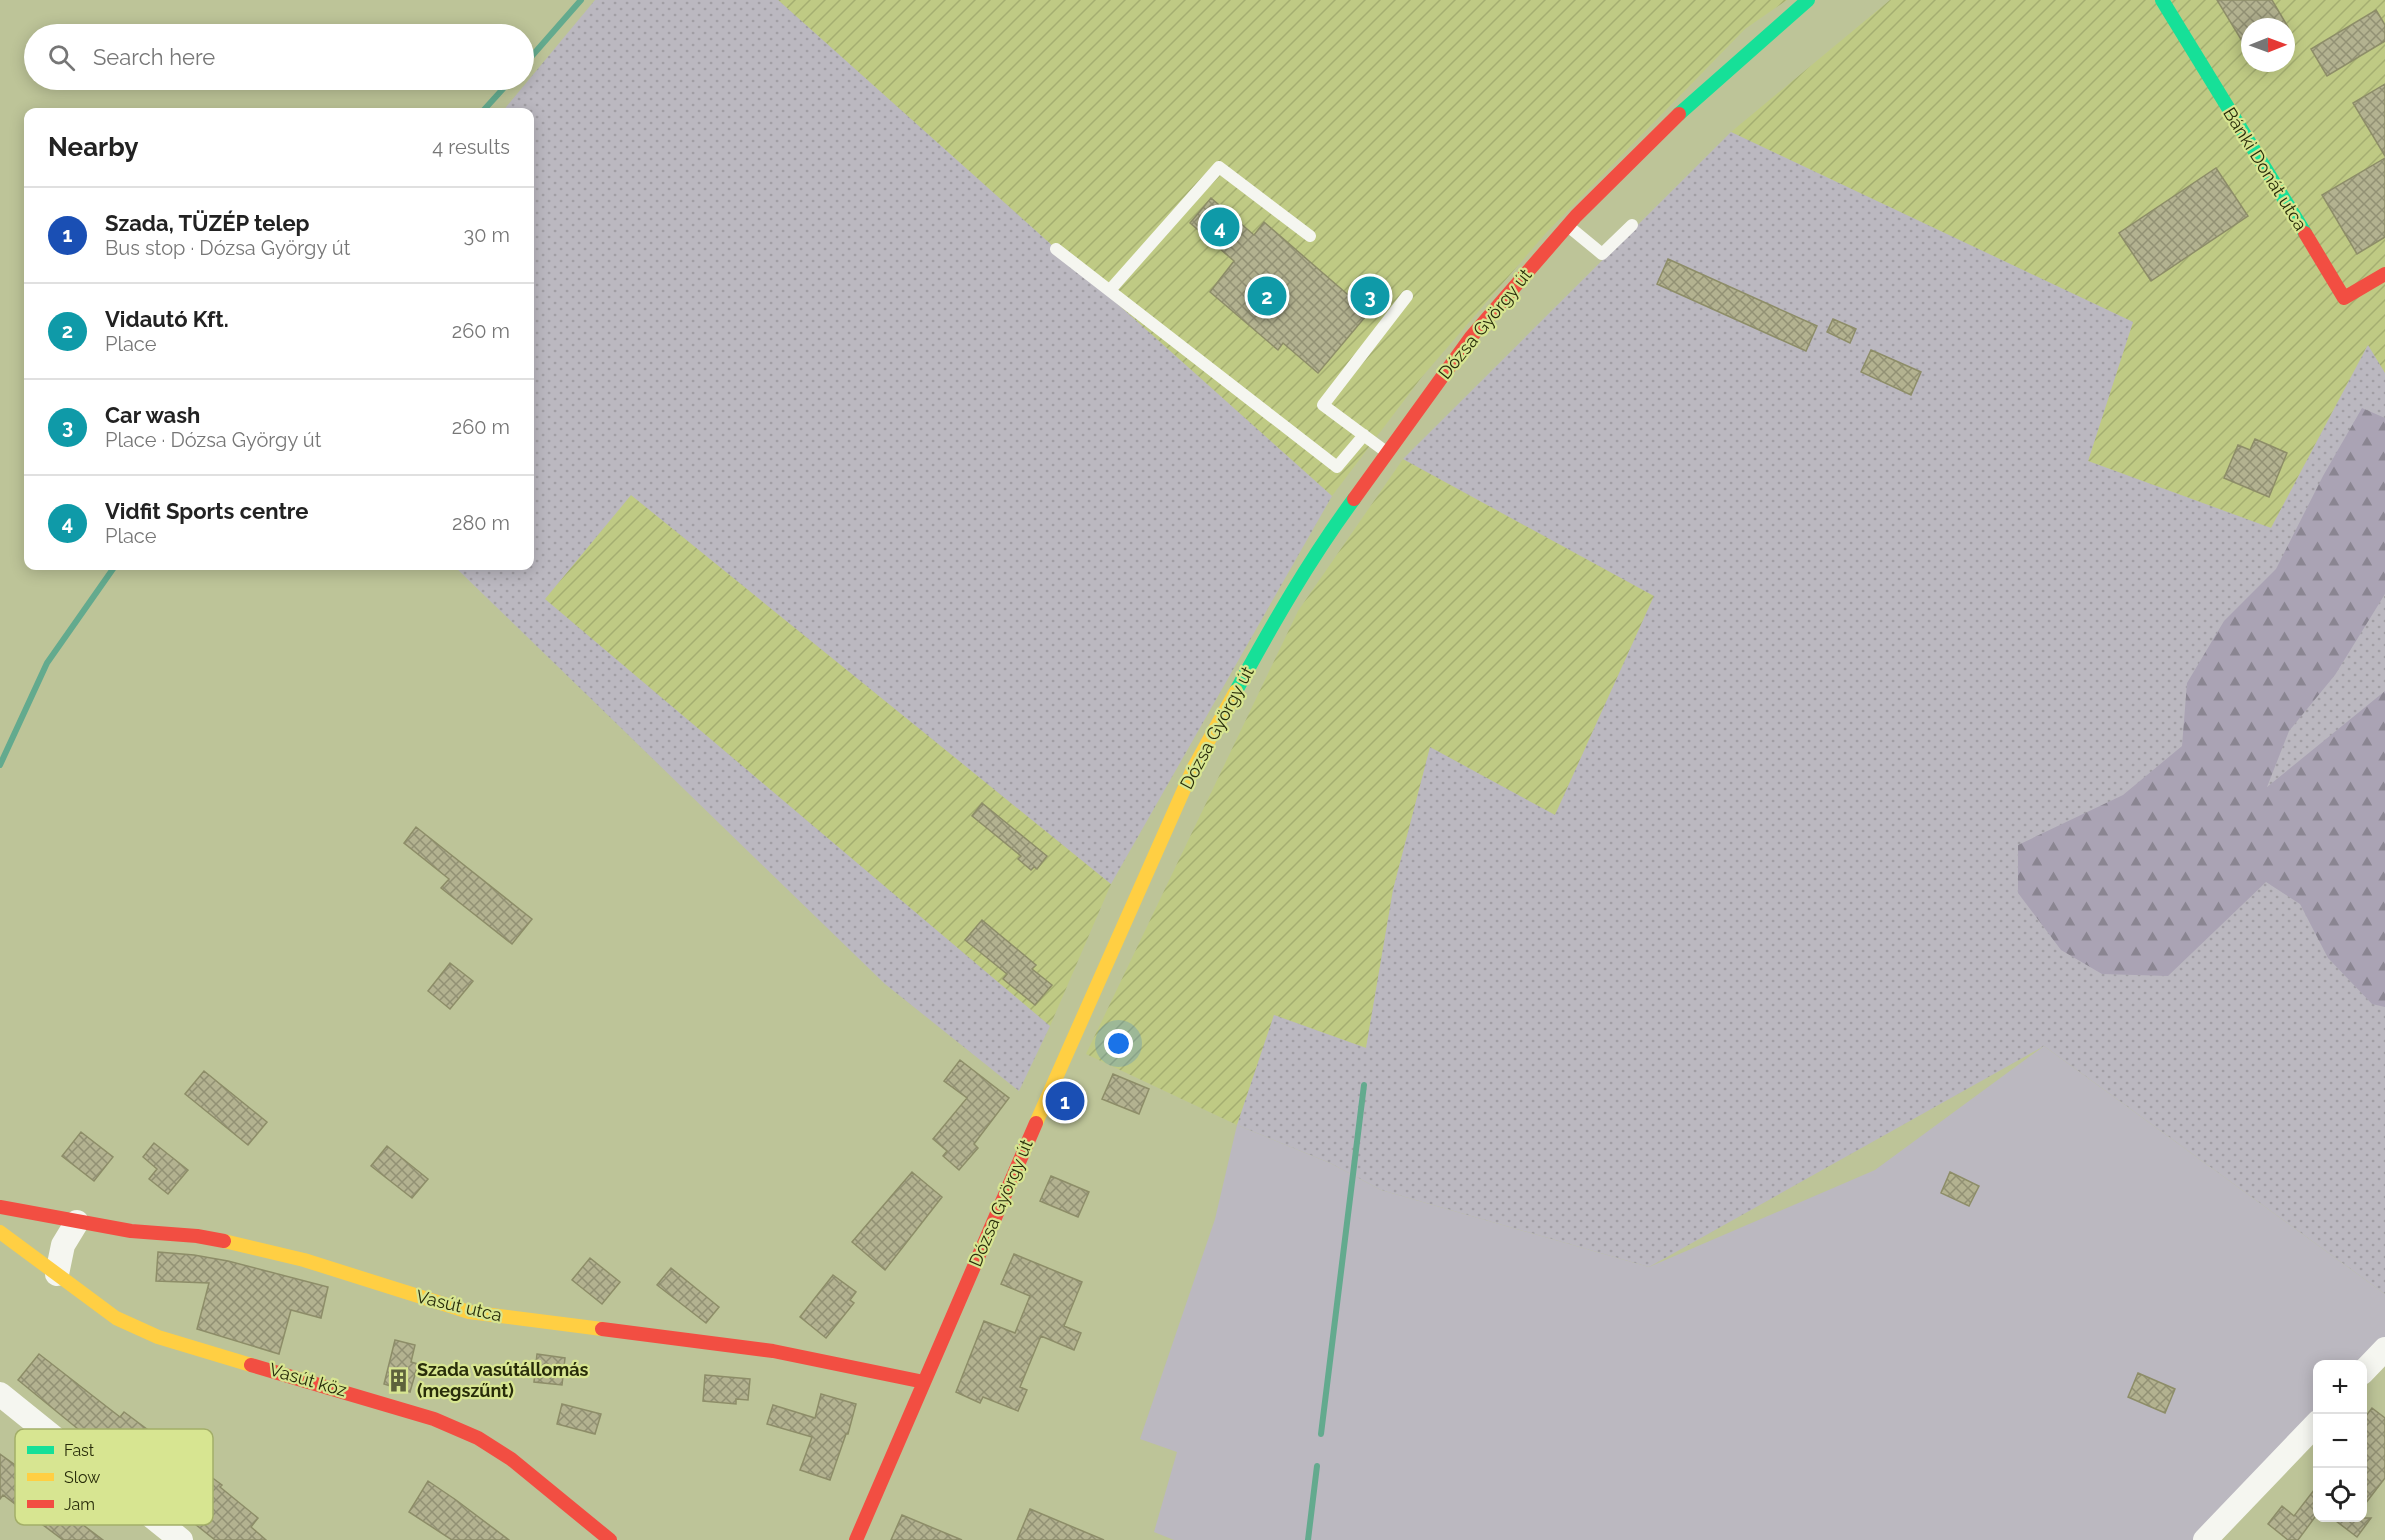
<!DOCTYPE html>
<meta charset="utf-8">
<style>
:root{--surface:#fff;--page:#f6f6f6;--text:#222;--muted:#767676;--line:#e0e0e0;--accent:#1a73e8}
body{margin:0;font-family:Raleway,sans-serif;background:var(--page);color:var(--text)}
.controls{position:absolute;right:18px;bottom:18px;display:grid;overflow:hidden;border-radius:12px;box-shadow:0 3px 15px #0003}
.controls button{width:54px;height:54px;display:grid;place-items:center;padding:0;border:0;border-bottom:2px solid var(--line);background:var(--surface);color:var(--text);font:30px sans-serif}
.compass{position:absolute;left:2241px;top:18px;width:54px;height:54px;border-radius:50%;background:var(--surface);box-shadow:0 3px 15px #0003;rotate:89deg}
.you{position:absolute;left:1119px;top:1044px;width:21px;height:21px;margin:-15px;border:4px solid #fff;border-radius:50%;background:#1a73e8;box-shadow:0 0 0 9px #1a73e833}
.badge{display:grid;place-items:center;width:39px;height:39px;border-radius:50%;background:var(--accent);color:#fff;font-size:20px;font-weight:700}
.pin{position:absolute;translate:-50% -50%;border:3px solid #fff;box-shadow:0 2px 6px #0006}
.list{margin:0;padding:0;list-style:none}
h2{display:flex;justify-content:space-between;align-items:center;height:78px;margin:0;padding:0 24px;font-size:26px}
h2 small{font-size:20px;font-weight:400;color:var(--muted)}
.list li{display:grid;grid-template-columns:39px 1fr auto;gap:18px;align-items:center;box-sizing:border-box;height:96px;padding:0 24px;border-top:2px solid var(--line)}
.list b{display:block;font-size:22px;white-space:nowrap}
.list p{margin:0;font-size:20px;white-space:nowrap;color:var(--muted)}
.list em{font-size:20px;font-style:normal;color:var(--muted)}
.icon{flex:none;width:33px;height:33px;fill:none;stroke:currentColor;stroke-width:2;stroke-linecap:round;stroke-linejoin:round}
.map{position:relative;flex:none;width:2385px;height:1540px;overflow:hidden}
.search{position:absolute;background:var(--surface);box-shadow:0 3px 15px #0003;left:24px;top:24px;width:510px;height:66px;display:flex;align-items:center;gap:15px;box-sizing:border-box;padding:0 21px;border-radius:33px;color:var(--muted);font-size:22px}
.panel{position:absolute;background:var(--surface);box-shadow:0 3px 15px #0003;left:24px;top:108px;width:510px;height:462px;border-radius:12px}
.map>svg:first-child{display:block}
.industrial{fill:url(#industrial-furrows);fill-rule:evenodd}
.grass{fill:url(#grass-dots)}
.forest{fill:url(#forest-firs)}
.garden{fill:#bbb8c0}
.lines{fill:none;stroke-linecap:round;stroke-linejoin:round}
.stream{stroke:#63aa8e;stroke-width:6}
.building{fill:url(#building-cross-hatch);stroke:#8d8d68;stroke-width:1.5}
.lane{stroke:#f5f6f0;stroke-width:12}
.street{stroke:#f5f6f0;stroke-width:24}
.fast{stroke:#16e098;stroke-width:14}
.slow{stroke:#ffcf43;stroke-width:14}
.jam{stroke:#f24e42;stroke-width:14}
.labels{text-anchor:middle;stroke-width:4.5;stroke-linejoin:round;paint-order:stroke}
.street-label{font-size:18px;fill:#292d0a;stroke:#d7e591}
.poi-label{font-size:18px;font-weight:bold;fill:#292d0a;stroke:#d7e591;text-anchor:start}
.key{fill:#d7e591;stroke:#a3ae68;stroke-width:1.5}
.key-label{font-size:16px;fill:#292d0a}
</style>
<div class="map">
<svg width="2385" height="1540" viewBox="0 0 2385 1540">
<defs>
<pattern id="industrial-furrows" width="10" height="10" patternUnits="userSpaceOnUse" patternTransform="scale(1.5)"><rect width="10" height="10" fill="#bfca84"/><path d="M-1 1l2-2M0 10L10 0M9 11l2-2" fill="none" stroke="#a4ae71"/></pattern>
<pattern id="grass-dots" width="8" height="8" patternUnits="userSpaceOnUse" patternTransform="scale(1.5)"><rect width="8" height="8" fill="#bbb8c0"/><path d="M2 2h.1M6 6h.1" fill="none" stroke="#a19ea4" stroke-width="1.8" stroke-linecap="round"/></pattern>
<pattern id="forest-firs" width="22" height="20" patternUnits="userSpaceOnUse" patternTransform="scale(1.5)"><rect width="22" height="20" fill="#aaa3b4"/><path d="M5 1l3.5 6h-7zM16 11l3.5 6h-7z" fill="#8a8591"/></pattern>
<pattern id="building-cross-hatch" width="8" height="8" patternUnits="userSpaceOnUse" patternTransform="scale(1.5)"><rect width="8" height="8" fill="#b3b290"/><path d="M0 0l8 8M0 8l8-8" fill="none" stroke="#929174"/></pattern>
</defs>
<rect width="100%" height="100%" fill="#bdc498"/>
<path class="industrial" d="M778 0H1787L1745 29 1546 233 1421 378 1332 496Z
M1890 0H2385V373L2367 346 2271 528 2088 461 2133 322 1731 132ZM2250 27H2286V63H2250Z
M1403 459 1654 596 1555 815 1430 748 1393 890 1366 1048 1274 1015 1237 1125 1086 1054 1298 611Z
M631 495 1111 884 1050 1026 544 600Z"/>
<path class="grass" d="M595 0H778L1332 496 1111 884 631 495 545 599 1050 1026 1019 1091 885 984 454 566H530V112H502Z
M1731 132 2133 322 2088 461 2271 528 2368 345 2385 373V1294L2044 1046 1649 1267 1381 1190 1330 1163 1237 1125 1274 1015 1366 1048 1393 890 1430 747 1555 815 1654 596 1403 459Z"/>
<path class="forest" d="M2362 408 2385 418V594L2335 675 2289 731 2267 787 2385 691V1007L2372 1004 2328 958 2300 904 2266 882 2168 976 2102 974 2061 950 2018 893V845L2123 795 2182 746 2187 683 2224 621 2276 569 2323 476Z"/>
<path class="garden" d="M2044 1046 2385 1294V1347L2362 1364H2318L2317 1415 2194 1540H1174L1154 1532 1177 1452 1140 1439 1215 1219 1237 1125 1330 1163 1381 1190 1649 1267 1875 1170Z"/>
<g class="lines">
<path class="stream" d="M524 65 581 0
M482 112 511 80
M0 765 47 663 115 566
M1321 1434 1364 1085
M1308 1540 1317 1466"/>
</g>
<path class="building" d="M2217 0H2272L2288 27H2250V54Z
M2376 10 2385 25V41L2327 76 2311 49Z
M2385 84V156L2353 103Z
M2385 158V237L2357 254 2322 195Z
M2216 168 2248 216 2151 281 2119 233Z
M1211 198 1254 235 1264 222 1354 300 1373 278 1387 291 1318 373 1283 343 1278 350 1210 292 1234 261 1190 223Z
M1668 259 1817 326 1806 351 1657 284Z
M1833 319 1856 329 1850 343 1827 332Z
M1871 350 1921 372 1911 395 1861 372Z
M2255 439 2287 453 2269 497 2224 478 2238 445 2250 450Z
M982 803 1047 856 1037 869 1034 867 1031 870 1018 859 1021 856 972 816Z
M416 827 532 919 512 944 441 888 449 879 404 843Z
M982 920 1036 965 1032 969 1052 985 1035 1005 1003 979 1007 974 965 940Z
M450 963 473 981 450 1009 428 991Z
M960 1060 1009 1098 974 1144 978 1148 959 1170 943 1156 947 1151 933 1139 967 1098 944 1081Z
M204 1071 267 1122 248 1145 185 1094Z
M1113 1074 1149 1089 1139 1114 1102 1099Z
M81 1132 113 1157 94 1181 62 1156Z
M154 1143 188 1170 168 1194 149 1179 157 1169 143 1157Z
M387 1146 428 1179 412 1198 371 1166Z
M912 1172 942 1197 885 1270 852 1242Z
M1950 1172 1979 1186 1969 1206 1941 1193Z
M1051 1176 1089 1192 1078 1217 1040 1201Z
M158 1252 194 1255 228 1261 328 1287 321 1318 291 1310 279 1354 197 1329 209 1283 156 1281Z
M1014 1254 1082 1282 1064 1326 1081 1333 1074 1350 1041 1336 1020 1387 1027 1390 1018 1411 983 1397 980 1403 956 1392 984 1321 1015 1333 1030 1296 1001 1284Z
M590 1258 620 1282 602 1304 572 1280Z
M671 1268 719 1307 706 1323 657 1285Z
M833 1275 856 1292 850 1300 854 1303 826 1338 800 1317Z
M395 1340 415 1345 411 1362 418 1364 410 1392 384 1384Z
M39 1354 120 1417 124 1412 222 1485 220 1487 258 1518 251 1527 266 1540H215L155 1492 95 1449 97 1446 89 1438 18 1380Z
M537 1354 565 1358 562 1385 534 1382Z
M2138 1373 2175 1389 2165 1413 2128 1397Z
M705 1375 750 1379 748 1400 736 1399V1404L703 1401Z
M821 1394 856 1404 848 1434H846L830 1480 800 1470 812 1437 767 1424 773 1405 815 1418Z
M562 1404 601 1414 595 1434 557 1424Z
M2372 1408 2385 1418V1478L2362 1508V1421Z
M0 1454 22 1470 18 1476 103 1540H63L3 1495 0 1499Z
M428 1481 456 1500 509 1540H452L409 1512Z
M2318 1485V1513L2298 1540H2288L2268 1524 2282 1506 2294 1516Z
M1030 1509 1104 1540H1017Z
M902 1515 962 1540H891Z
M2332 1518H2371L2357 1537Z"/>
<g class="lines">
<path class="lane" d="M1568 226 1602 254 1632 225
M1056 249 1337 467 1364 435
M1110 290 1219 167 1310 236
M1385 451 1323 405 1407 296"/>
<path class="street" d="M57 1274 63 1245 77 1222
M2362 1373 2385 1349
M0 1394 181 1540
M2205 1540 2318 1422"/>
<path class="fast" d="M2162 0 2305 233
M1679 114 1808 0
M1236 691C1272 625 1309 560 1354 499"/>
<path class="slow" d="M1036 1123 1193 769 1236 691
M0 1232 116 1318 158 1337 251 1365
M224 1241 304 1260 469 1312 602 1329"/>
<path class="jam" d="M2305 233 2344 298 2385 274
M1354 499 1471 337 1576 216 1679 114
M0 1207 131 1231 197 1236 224 1241
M602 1329 773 1351 924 1382
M251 1365 434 1419 478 1438 511 1459 610 1540
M856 1540 1036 1123"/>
</g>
<defs>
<symbol id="building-bare" viewBox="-9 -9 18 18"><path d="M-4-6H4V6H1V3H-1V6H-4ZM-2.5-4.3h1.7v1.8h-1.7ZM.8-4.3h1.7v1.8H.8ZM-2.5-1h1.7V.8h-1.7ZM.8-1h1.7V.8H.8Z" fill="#5d623c" stroke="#d7e591" stroke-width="2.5" paint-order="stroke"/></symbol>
</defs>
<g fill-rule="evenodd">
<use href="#building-bare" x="382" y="1364" width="33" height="33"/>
</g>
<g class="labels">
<g class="street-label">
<text transform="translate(2265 169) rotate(58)" y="6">Bánki Donát utca</text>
<text transform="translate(1485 324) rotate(-51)" y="6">Dózsa György út</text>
<text transform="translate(1217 728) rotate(-62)" y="6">Dózsa György út</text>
<text transform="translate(1001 1203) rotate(-67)" y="6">Dózsa György út</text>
<text transform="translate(459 1306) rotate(13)" y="6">Vasút utca</text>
<text transform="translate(308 1380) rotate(16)" y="6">Vasút köz</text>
</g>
<g class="poi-label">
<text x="417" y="1376">Szada vasútállomás<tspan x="417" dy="21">(megszűnt)</tspan></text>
</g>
</g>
<rect x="15" y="1429" width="198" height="96" rx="9" class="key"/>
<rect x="27" y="1446" width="27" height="8" fill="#16e098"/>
<rect x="27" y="1473" width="27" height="8" fill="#ffcf43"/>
<rect x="27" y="1500" width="27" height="8" fill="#f24e42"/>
<g class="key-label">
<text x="64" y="1456">Fast</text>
<text x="64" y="1483">Slow</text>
<text x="64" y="1510">Jam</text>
</g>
</svg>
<div class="controls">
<button>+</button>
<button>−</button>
<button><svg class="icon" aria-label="locate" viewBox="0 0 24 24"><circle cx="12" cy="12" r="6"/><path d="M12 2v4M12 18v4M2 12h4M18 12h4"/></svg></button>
</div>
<svg class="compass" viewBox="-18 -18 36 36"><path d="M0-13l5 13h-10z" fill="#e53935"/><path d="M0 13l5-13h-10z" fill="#767676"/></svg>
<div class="you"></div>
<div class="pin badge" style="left:1065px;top:1101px;background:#1a4fb4">1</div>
<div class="pin badge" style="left:1267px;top:296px;background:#0f9aa8">2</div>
<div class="pin badge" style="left:1370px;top:296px;background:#0f9aa8">3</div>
<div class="pin badge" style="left:1220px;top:227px;background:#0f9aa8">4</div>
<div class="search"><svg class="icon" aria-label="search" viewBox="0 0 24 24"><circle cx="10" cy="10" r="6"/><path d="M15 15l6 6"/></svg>Search here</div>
<section class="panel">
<h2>Nearby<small>4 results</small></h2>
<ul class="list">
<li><span class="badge" style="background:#1a4fb4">1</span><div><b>Szada, TÜZÉP telep</b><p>Bus stop · Dózsa György út</p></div><em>30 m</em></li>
<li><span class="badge" style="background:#0f9aa8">2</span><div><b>Vidautó Kft.</b><p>Place</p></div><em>260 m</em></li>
<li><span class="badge" style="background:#0f9aa8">3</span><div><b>Car wash</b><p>Place · Dózsa György út</p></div><em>260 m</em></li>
<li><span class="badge" style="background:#0f9aa8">4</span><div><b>Vidfit Sports centre</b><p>Place</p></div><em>280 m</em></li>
</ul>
</section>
</div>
